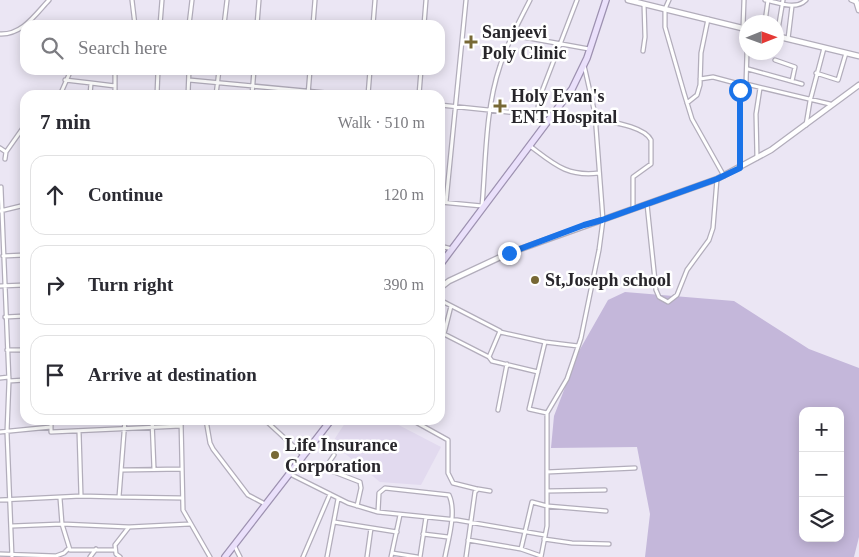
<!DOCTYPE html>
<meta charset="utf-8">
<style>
:root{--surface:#fff;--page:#f7f7f7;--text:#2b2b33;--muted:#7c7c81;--line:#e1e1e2}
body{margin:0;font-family:"Times New Roman",serif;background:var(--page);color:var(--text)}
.controls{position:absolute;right:15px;bottom:15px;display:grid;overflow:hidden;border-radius:10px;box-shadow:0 2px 12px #0003}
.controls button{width:45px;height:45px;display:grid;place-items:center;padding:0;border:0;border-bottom:1px solid var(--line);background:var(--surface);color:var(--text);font:25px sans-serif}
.compass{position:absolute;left:739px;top:15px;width:45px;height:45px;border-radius:50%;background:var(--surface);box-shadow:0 2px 12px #0003;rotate:89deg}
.stop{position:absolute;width:15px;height:15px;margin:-11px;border:4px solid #1a73e8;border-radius:50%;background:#fff}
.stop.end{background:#1a73e8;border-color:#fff;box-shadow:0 1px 5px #0008}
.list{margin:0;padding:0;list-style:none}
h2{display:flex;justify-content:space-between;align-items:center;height:65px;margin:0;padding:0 20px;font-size:21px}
h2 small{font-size:16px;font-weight:400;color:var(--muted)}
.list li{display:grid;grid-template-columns:32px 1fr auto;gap:15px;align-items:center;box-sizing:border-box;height:80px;margin:0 10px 10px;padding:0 10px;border:1px solid var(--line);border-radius:15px}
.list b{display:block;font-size:19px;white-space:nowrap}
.list em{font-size:16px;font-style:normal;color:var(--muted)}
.icon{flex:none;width:28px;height:28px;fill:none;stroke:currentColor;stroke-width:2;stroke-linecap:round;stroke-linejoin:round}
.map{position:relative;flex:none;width:859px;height:557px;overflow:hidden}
.search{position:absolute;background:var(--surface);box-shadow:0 2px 12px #0003;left:20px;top:20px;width:425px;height:55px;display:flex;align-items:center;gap:12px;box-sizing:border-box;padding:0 18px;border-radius:15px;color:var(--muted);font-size:19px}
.panel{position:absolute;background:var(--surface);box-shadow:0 2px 12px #0003;left:20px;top:90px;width:425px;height:335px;border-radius:15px}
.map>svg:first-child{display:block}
.built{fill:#e2daef}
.green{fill:#c4b7da;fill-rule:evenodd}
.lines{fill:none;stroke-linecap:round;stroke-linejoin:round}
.minor-casing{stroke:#b2adbb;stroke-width:5.5}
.tertiary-casing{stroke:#b2adbb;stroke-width:7}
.primary-casing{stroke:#9d91b0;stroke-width:8}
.minor{stroke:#fff;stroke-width:3}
.tertiary{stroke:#fff;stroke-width:4.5}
.primary{stroke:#eae0fb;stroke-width:5.5}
.route{stroke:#1a73e8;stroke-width:6}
.poi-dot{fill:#776835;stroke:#fff;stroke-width:2}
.labels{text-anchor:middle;stroke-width:5;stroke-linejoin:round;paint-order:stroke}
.poi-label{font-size:18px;font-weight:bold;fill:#28262b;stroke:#fff;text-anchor:start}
</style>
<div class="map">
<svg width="859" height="557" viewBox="0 0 859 557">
<rect width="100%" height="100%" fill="#ebe6f4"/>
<path class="built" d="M347 420H389L441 447 421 485 380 482 332 443Z"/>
<path class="green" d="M625 292 734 301 809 349 859 368V537L854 557H645L650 514 637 447 551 448 554 416 579 351 608 300ZM803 411H840V538H803Z"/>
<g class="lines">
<defs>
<path id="minor" d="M132 0 135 25
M669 0 665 9V27L684 93 692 119 724 176
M765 0C778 2 795 11 806 0
M851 0 856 2
M765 22 768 0
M160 25 162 0
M189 25 192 0
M224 25 227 0
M257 25 259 0
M313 25 315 0
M373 25 375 0
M424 25 426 0
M743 28 744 0
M0 34C22 35 35 15 49 0
M512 35 589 49
M777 36 783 0
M788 39 792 6
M643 51 645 37 644 4
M747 52 746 84 830 104
M775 60 795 67 792 81
M748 69 802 84
M115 70V95
M816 73 838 80 846 53
M700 79 713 77 743 85
M65 80 91 83
M189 80 348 95
M60 95 71 70
M90 95 91 83 115 86
M157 95 158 70
M188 95 189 70
M216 95 219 70
M252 95 254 70
M308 95 310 70
M368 95 370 70
M419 95 421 70
M687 103 697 95 700 85 701 53 708 19
M440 105 517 113 548 120
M537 117 539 99 577 0
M596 119C610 122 644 126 651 140V164L633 177V209
M806 125 810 101 824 48
M530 146C554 164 567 177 599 173
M0 148 6 152
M757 158 756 114 760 88
M5 159 6 152 25 125
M740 168V90L746 84
M1 187 9 381 7 432 12 557
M440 202 482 206C486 161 485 110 500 66 507 43 519 22 530 0
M446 202 466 0
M647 204 656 290 659 297 668 302 677 295 687 270 709 240 713 228 717 179
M0 211 25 205
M440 246 452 249
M3 256 25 255
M0 286 25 285
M440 300 500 331 489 357 492 361 538 372
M451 306 444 334 489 357
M5 317 25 316
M500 332 545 342
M7 350H25
M0 378 9 377
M9 381 25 380
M498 410 507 364
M547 413 529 409 545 342 578 346
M51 420V432L181 426
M125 420 119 497 182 498
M152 420 154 469
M181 420 183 510 210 557
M206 420 210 443 213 449 248 495 265 504
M265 420 303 455
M412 420 448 440V473L453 483 477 489
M79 431 81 496 119 497
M0 432 51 427
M334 455 328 464 329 470 360 482 361 488 357 506
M123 470 182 469
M547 472 635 468
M290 474 348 503 378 512 457 520 545 535
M547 491 605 490
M60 498 62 524 70 550H115
M0 500 81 496
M378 512 379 493 385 488 449 495C457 512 448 540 445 557
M334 522 397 532
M12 526 62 524 129 527
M423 534 448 537
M544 539 572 543 609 544
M468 540 521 549 541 556
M234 545 240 557
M521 549 532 502 547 506 606 511
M392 553 417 557
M0 554 56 556 64 553 68 549
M90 557 96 549
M120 557 116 554 115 545 129 527 190 524
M303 557 330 494
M327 557 338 499
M367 557 371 528
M391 557 400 515
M420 557 426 517
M466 557 475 492 478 489 490 491
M541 557 547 526V413L567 379 581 338 599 250 603 220 595 114 584 65"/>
<path id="tertiary" d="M628 0 746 29
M856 0 859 10
M776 36 859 56
M440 288 449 281 509 253 717 179 771 150 859 85"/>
<path id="primary" d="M440 265 572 89 587 58 606 0
M225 557 331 420"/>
</defs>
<use href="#minor" class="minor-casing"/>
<use href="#tertiary" class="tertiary-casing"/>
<use href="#primary" class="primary-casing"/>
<use href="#minor" class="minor"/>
<use href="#tertiary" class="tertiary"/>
<use href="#primary" class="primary"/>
</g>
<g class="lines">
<path class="route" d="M509 253 584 225 602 220 717 179 740 168V90"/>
</g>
<g class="poi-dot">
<path d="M468.5 34.5h5v5h5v5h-5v5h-5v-5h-5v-5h5z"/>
<path d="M497.5 98.5h5v5h5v5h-5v5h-5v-5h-5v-5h5z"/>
<circle cx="535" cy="280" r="5"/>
<circle cx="275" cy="455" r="5"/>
</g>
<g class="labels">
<g class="poi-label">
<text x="482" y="38">Sanjeevi<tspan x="482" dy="21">Poly Clinic</tspan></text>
<text x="511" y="102">Holy Evan's<tspan x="511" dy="21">ENT Hospital</tspan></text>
<text x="545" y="286">St,Joseph school</text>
<text x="285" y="451">Life Insurance<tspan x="285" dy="21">Corporation</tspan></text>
</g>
</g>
</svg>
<div class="controls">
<button>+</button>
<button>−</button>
<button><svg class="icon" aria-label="layers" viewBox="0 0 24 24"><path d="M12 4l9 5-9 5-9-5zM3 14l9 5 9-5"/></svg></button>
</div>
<svg class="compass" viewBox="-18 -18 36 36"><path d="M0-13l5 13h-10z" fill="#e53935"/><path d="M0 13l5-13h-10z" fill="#7c7c81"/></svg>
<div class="stop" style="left:740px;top:90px"></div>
<div class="stop end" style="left:509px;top:253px"></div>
<div class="search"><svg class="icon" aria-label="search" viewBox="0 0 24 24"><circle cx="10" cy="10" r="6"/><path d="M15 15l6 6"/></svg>Search here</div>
<section class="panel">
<h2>7 min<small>Walk · 510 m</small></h2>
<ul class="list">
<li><svg class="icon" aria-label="ahead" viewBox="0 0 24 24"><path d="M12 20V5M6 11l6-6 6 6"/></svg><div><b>Continue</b></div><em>120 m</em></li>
<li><svg class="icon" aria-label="right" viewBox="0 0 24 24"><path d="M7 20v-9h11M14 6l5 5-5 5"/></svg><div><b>Turn right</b></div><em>390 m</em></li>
<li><svg class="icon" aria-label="arrive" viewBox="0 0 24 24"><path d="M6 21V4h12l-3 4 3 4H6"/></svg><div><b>Arrive at destination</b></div></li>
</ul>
</section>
</div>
